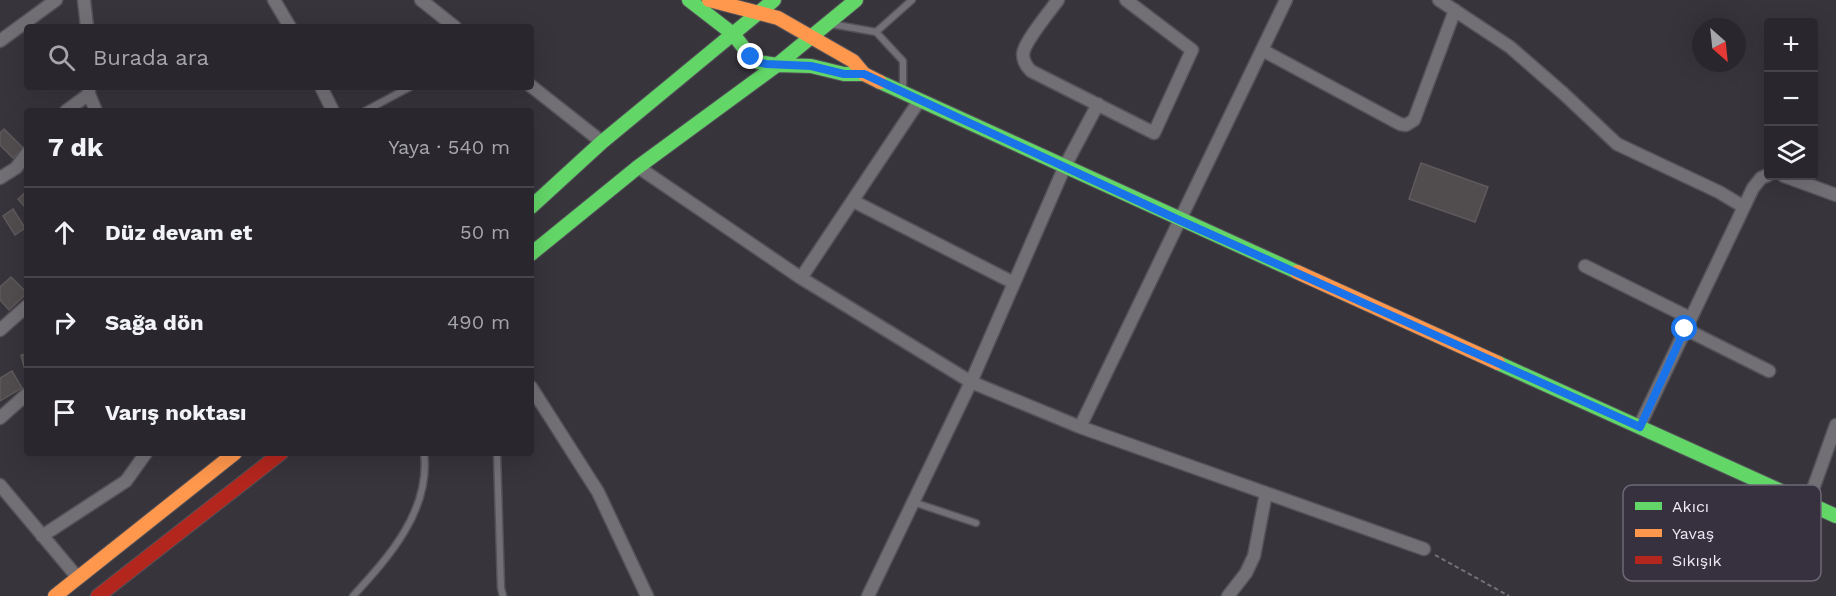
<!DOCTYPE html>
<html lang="tr">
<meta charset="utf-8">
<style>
:root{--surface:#29272d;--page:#353339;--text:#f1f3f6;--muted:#a5a5aa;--line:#454449}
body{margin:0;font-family:"Work Sans",sans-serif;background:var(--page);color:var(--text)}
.controls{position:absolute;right:18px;top:18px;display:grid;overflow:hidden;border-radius:6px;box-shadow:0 6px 24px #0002}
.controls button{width:54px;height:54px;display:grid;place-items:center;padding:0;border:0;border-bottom:2px solid var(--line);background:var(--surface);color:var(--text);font:30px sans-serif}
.compass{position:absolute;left:1692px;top:18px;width:54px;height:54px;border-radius:50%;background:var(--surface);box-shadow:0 6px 24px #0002;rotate:153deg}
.stop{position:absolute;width:18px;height:18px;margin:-14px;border:4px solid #1a73e8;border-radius:50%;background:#fff}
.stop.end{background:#1a73e8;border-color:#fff;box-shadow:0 2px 6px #0008}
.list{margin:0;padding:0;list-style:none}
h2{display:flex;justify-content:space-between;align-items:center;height:78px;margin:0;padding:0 24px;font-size:26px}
h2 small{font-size:20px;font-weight:400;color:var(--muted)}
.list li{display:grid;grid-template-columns:39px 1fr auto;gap:18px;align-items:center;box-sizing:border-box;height:90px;padding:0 24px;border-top:2px solid var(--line)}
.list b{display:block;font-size:22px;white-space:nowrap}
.list em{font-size:20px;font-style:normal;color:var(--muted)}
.icon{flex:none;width:33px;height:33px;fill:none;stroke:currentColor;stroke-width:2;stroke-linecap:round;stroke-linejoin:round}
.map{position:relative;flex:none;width:1836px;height:596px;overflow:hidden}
.search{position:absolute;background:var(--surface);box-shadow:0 6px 24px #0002;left:24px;top:24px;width:510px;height:66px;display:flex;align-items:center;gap:15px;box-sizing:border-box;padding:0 21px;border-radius:6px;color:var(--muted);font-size:22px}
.panel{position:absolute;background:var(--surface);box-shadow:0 6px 24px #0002;left:24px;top:108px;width:510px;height:348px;border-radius:6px}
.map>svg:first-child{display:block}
.building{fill:#514c4e;stroke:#5e5a5c;stroke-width:1.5}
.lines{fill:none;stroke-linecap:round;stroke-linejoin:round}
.lane-casing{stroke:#545259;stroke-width:9}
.street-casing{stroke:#545259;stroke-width:15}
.fast-casing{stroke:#545259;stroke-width:16}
.slow-casing{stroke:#545259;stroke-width:16}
.jam-casing{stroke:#545259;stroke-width:16}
.path{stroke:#737177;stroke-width:2;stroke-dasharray:4.5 3;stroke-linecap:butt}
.lane{stroke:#727075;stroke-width:6}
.street{stroke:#727075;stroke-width:12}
.fast{stroke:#63d668;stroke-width:14}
.slow{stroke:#ff974d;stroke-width:14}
.jam{stroke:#b3261e;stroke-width:14}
.route{stroke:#1a73e8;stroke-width:8}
.key{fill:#36303f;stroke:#6d6875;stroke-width:1.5}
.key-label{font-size:16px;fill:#ece9f3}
</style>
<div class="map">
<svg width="1836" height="596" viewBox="0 0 1836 596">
<rect width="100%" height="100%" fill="#37343c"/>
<path class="building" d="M4 129 23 148 13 158 0 145V133Z
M1421 163 1488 187 1475 222 1409 199Z
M27 191V209L18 199Z
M13 209 25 228 15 235 3 216Z
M11 277 27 293 9 310 0 300V287Z
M27 354V370H25L21 355Z
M12 371 22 388 0 401V378Z"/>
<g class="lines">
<defs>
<path id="lane" d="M831 24 876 32 912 0
M876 32 903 61V90
M365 111 410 87
M497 453 501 588 503 596
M913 502 976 523
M353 596C389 557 431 510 424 453"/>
<path id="street" d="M84 0 87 27
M274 0 290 27
M421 0 455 27
M1058 0C1050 11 1024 42 1023 54 1023 61 1026 66 1031 71L1154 133 1192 50 1126 0
M1439 0 1510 47 1564 94 1617 144 1719 192 1744 207
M0 41 56 0
M1262 50 1400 124 1406 125 1414 120 1455 10
M531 86 602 142
M89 87V94L96 111
M321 87 333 111
M66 111 89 94
M638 167 801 278 971 382 1080 427 1424 549
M1784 176 1836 195
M0 178 16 168 27 153
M853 201 1014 283
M1585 266 1690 318
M801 278 919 101
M1685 329 1769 371
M0 330 27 306
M531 387 598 492 647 596
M0 418 27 394
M1080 427 1286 0
M1639 427 1753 188 1761 178 1768 175
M0 485 78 578
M1808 503 1836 425
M42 536 126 481 146 453
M868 596 971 382 1065 166 1098 104
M1228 596 1246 573 1254 556 1266 493"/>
<path id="fast" d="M689 0 733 34 751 57 758 62 777 65 811 66 844 74H864
M880 82 1297 272
M531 207 602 142 774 0
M531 254 638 167 777 65 856 0
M1498 363 1836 516"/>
<path id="slow" d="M709 0 778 18 853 61 864 74 880 82
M1297 272 1498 363
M55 596 235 453"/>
<path id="jam" d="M98 596 281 453"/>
</defs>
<use href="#lane" class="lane-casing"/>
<use href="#street" class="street-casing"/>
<use href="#fast" class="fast-casing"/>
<use href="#slow" class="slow-casing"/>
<use href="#jam" class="jam-casing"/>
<path class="path" d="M1435 555 1509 596"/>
<use href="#lane" class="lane"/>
<use href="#street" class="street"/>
<use href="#fast" class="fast"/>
<use href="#slow" class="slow"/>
<use href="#jam" class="jam"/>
</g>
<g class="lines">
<path class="route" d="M751 57 758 62 766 64 811 66 844 74H864L1179 220 1640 427 1685 329"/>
</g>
<rect x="1623" y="485" width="198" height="96" rx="9" class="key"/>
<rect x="1635" y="502" width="27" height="8" fill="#63d668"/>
<rect x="1635" y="529" width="27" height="8" fill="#ff974d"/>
<rect x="1635" y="556" width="27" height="8" fill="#b3261e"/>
<g class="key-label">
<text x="1672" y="512">Akıcı</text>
<text x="1672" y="539">Yavaş</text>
<text x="1672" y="566">Sıkışık</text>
</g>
</svg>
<div class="controls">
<button>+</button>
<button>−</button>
<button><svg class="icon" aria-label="layers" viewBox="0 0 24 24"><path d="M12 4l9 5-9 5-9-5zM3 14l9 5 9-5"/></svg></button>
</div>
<svg class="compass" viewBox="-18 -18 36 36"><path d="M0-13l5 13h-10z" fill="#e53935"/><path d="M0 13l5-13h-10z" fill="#a5a5aa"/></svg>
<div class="stop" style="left:1685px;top:329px"></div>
<div class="stop end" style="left:751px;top:57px"></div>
<div class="search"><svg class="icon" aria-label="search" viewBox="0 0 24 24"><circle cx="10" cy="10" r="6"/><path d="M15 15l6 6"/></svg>Burada ara</div>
<section class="panel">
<h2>7 dk<small>Yaya · 540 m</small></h2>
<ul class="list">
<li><svg class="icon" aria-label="ahead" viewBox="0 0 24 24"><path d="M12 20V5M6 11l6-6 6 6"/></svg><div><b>Düz devam et</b></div><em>50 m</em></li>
<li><svg class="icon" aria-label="right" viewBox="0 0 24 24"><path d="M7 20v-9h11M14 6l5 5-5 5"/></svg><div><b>Sağa dön</b></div><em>490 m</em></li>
<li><svg class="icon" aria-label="arrive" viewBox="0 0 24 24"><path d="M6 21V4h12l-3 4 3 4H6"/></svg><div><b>Varış noktası</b></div></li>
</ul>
</section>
</div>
